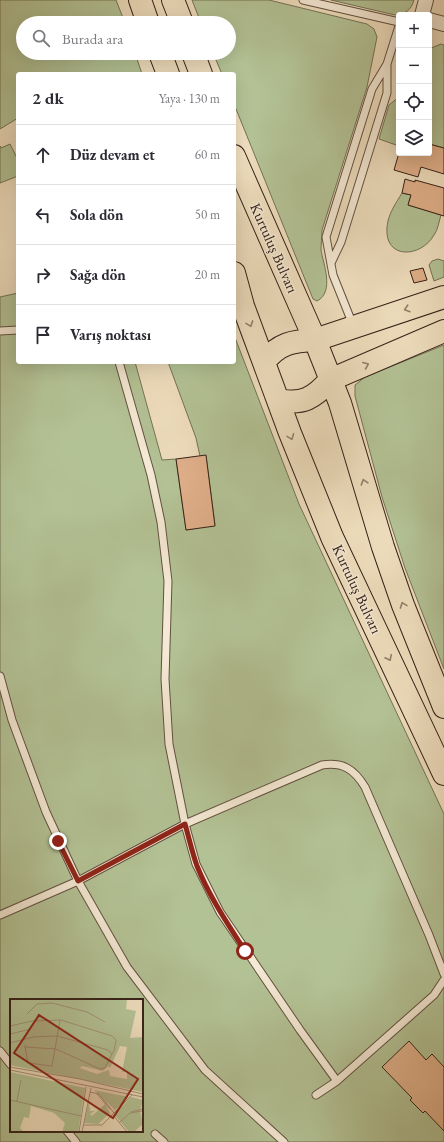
<!DOCTYPE html>
<html lang="tr">
<meta charset="utf-8">
<style>
:root{--surface:#fff;--page:#f7f7f7;--text:#2b2b33;--muted:#7c7c81;--line:#e1e1e2}
body{margin:0;font-family:"EB Garamond",serif;background:var(--page);color:var(--text)}
.controls{position:absolute;right:12px;top:12px;display:grid;overflow:hidden;border-radius:4px;box-shadow:0 4px 16px #0002}
.controls button{width:36px;height:36px;display:grid;place-items:center;padding:0;border:0;border-bottom:1px solid var(--line);background:var(--surface);color:var(--text);font:20px sans-serif}
.stop{position:absolute;width:12px;height:12px;margin:-9px;border:3px solid #8f2418;border-radius:50%;background:#fff}
.stop.end{background:#8f2418;border-color:#fff;box-shadow:0 1px 4px #0008}
.list{margin:0;padding:0;list-style:none}
h2{display:flex;justify-content:space-between;align-items:center;height:52px;margin:0;padding:0 16px;font-size:17px}
h2 small{font-size:13px;font-weight:400;color:var(--muted)}
.list li{display:grid;grid-template-columns:26px 1fr auto;gap:12px;align-items:center;box-sizing:border-box;height:60px;padding:0 16px;border-top:1px solid var(--line)}
.list b{display:block;font-size:15px;white-space:nowrap}
.list em{font-size:13px;font-style:normal;color:var(--muted)}
.icon{flex:none;width:22px;height:22px;fill:none;stroke:currentColor;stroke-width:2;stroke-linecap:round;stroke-linejoin:round}
.map{position:relative;flex:none;width:444px;height:1142px;overflow:hidden}
.search{position:absolute;background:var(--surface);box-shadow:0 4px 16px #0002;left:16px;top:16px;width:220px;height:44px;display:flex;align-items:center;gap:10px;box-sizing:border-box;padding:0 14px;border-radius:22px;color:var(--muted);font-size:15px}
.panel{position:absolute;background:var(--surface);box-shadow:0 4px 16px #0002;left:16px;top:72px;width:220px;height:292px;border-radius:4px}
.map>svg:first-child{display:block}
.green{fill:#b3c295;stroke:#747256;fill-rule:evenodd}
.building{fill:#e0b08a;stroke:#352118}
.lines{fill:none;stroke-linecap:round;stroke-linejoin:round}
.service-casing{stroke:#635041;stroke-width:9}
.minor-casing{stroke:#635041;stroke-width:16}
.primary-casing{stroke:#352118;stroke-width:24}
.trunk-casing{stroke:#352118;stroke-width:24}
.service{stroke:#f4e9d4;stroke-width:7}
.minor{stroke:#f4e9d4;stroke-width:14}
.primary{stroke:#eeddbd;stroke-width:22}
.trunk{stroke:#eeddbd;stroke-width:22}
.oneway{stroke:#927f6a}
.route{stroke:#8f2418;stroke-width:5}
.labels{text-anchor:middle;stroke-width:3;stroke-linejoin:round;paint-order:stroke}
.street-label{font-size:15px;fill:#352118;stroke:#f4e9d4}
.inset-road{fill:none;stroke:#a4927b;stroke-width:1}
.view{fill:#8f2418;fill-opacity:0.15;stroke:#8f2418;stroke-width:2}
.inset-edge{fill:none;stroke:#352118;stroke-width:2}
</style>
<div class="map">
<svg width="444" height="1142" viewBox="0 0 444 1142">
<rect width="100%" height="100%" fill="#eeddbd"/>
<filter id="stains"><feTurbulence type="fractalNoise" baseFrequency=".005" numOctaves="4"/><feColorMatrix values="0 0 0 0 .2 0 0 0 0 .09 0 0 0 0 .02 0 0 0 .5 -.17"/></filter>
<radialGradient id="worn" r=".72"><stop offset=".6" stop-color="#630" stop-opacity="0"/><stop offset="1" stop-color="#630" stop-opacity=".3"/></radialGradient>
<path class="green" d="M0 0H116L125 23H23V53H135L142 74H18V118L0 129Z
M192 0H269L367 24 374 29 377 37 367 87 322 230C322 237 321 244 321 250 323 263 335 292 317 301L313 299 234 104V74H222L213 53H229V23H201Z
M331 0H414C411 10 406 14 395 15Z
M441 44 444 45V148L429 144V49Z
M399 97V146L379 139 389 105Z
M10 144 18 160V176L0 183V146L1 148Z
M402 193 411 195 408 205 441 215C439 221 438 230 434 235 421 258 384 260 387 227 388 214 396 203 402 193Z
M438 259 444 261V277L434 281 429 265 432 261Z
M18 293V362H135L162 460 176 459 186 530 215 525 206 456H200L196 438 168 362H234V335L299 504 444 814V1142H0V297ZM11 1000H142V1131H11Z
M444 345V669L405 568 382 497 355 396V385L365 377Z"/>
<path class="building" d="M429 144 444 148V174L421 167 418 177 394 170 399 153H429Z
M405 179 415 182V180L444 188V216L408 205 411 195 402 193Z
M423 268 427 280 414 283 410 271Z
M206 455 215 526 186 530 176 459Z
M409 1041 426 1060 432 1054 444 1067V1131L425 1111 423 1113 410 1100 412 1098 382 1067Z"/>
<g class="lines">
<defs>
<path id="service" d="M303 0 399 22
M331 263 341 242 387 93V64
M353 325 333 275 326 237 372 89 387 64 399 26
M0 331 18 330
M119 362 151 475 161 522 168 581 165 679 169 744 185 824 196 864 220 912 300 1030 337 1081 316 1095
M0 676 12 720 46 812 78 881 127 967 205 1070 284 1142
M0 915 78 881 185 824 322 765C343 762 354 769 365 787L429 935 444 974
M0 1051 11 1065
M337 1081 434 995 444 980
M67 1131 76 1142
M155 1134 164 1142"/>
<path id="minor" d="M422 15 426 0
M429 20 444 24"/>
<path id="primary" d="M315 340 444 297
M330 380 444 331"/>
<path id="trunk" d="M140 0 148 23
M173 0 182 23
M160 53 168 74
M193 53 201 74
M234 156 315 340 340 403 383 547 403 605 444 707
M234 273 243 306 290 433 332 537 444 774
M264 362C279 343 293 341 315 340
M278 400C303 405 314 398 330 380"/>
</defs>
<use href="#service" class="service-casing"/>
<use href="#minor" class="minor-casing"/>
<use href="#primary" class="primary-casing"/>
<use href="#trunk" class="trunk-casing"/>
<use href="#service" class="service"/>
<use href="#minor" class="minor"/>
<use href="#primary" class="primary"/>
<use href="#trunk" class="trunk"/>
</g>
<defs><path id="oneway-chevron" d="M-2-3.5L2.5 0L-2 3.5" fill="none" stroke-width="1.6" stroke-linecap="round" stroke-linejoin="round"/></defs>
<g class="oneway">
<use href="#oneway-chevron" transform="translate(407 309) rotate(162)"/>
<use href="#oneway-chevron" transform="translate(250 324) rotate(70)"/>
<use href="#oneway-chevron" transform="translate(366 365) rotate(-23)"/>
<use href="#oneway-chevron" transform="translate(291 437) rotate(69)"/>
<use href="#oneway-chevron" transform="translate(364 482) rotate(-107)"/>
<use href="#oneway-chevron" transform="translate(403 605) rotate(-110)"/>
<use href="#oneway-chevron" transform="translate(389 658) rotate(64)"/>
</g>
<g class="lines">
<path class="route" d="M58 841 78 881 185 824C189 838 192 852 197 866 209 896 227 923 245 951"/>
</g>
<g class="labels">
<g class="street-label">
<text transform="translate(274 248) rotate(66)" y="5">Kurtuluş Bulvarı</text>
<text transform="translate(357 589) rotate(65)" y="5">Kurtuluş Bulvarı</text>
</g>
</g>
<g transform="translate(10 999)">
<rect width="133" height="133" fill="#eeddbd"/>
<path d="M0 0H117L116 10 126 12 120 39 133 38V93L0 66ZM110 47 117 48 112 73 117 72V80L100 77 99 71 87 75 70 69 72 67 93 72 98 67 100 69ZM0 73 75 89 68 133H52L55 124 44 114 21 107 19 119 14 118 10 129 14 133H0ZM84 91 119 98 105 111ZM121 98 133 101 130 112 133 125 124 133H119L104 115ZM79 102 80 112H85L80 115 82 117 95 105 100 114 88 125 74 124Z" fill="#b3c295" fill-rule="evenodd"/>
<path class="inset-road" d="M17 15 27 5 42 4 77 13 95 23M0 27 22 22M0 35 21 30M0 44 23 38 47 37 98 51 102 55 104 52 106 41 102 37 51 21 22 22M15 46V48L46 50 90 70 95 69 102 55M15 48 18 64 42 67 50 21M0 68 70 80 133 95M0 71 133 98M80 93 89 95 104 114M87 95 100 110M0 101 71 117M7 102 11 81M121 113 133 110M103 116 117 133M109 124 120 114 132 112M73 126H92L122 96M69 133 76 88M72 133 81 89"/>
<path class="view" d="M29 16 128 80 103 119 4 54Z"/>
<rect width="133" height="133" class="inset-edge"/>
</g>
<rect width="100%" height="100%" filter="url(#stains)"/>
<rect width="100%" height="100%" fill="url(#worn)"/>
</svg>
<div class="controls">
<button>+</button>
<button>−</button>
<button><svg class="icon" aria-label="locate" viewBox="0 0 24 24"><circle cx="12" cy="12" r="6"/><path d="M12 2v4M12 18v4M2 12h4M18 12h4"/></svg></button>
<button><svg class="icon" aria-label="layers" viewBox="0 0 24 24"><path d="M12 4l9 5-9 5-9-5zM3 14l9 5 9-5"/></svg></button>
</div>
<div class="stop" style="left:245px;top:951px"></div>
<div class="stop end" style="left:58px;top:841px"></div>
<div class="search"><svg class="icon" aria-label="search" viewBox="0 0 24 24"><circle cx="10" cy="10" r="6"/><path d="M15 15l6 6"/></svg>Burada ara</div>
<section class="panel">
<h2>2 dk<small>Yaya · 130 m</small></h2>
<ul class="list">
<li><svg class="icon" aria-label="ahead" viewBox="0 0 24 24"><path d="M12 20V5M6 11l6-6 6 6"/></svg><div><b>Düz devam et</b></div><em>60 m</em></li>
<li><svg class="icon" aria-label="left" viewBox="0 0 24 24"><path d="M17 20v-9H6M10 6l-5 5 5 5"/></svg><div><b>Sola dön</b></div><em>50 m</em></li>
<li><svg class="icon" aria-label="right" viewBox="0 0 24 24"><path d="M7 20v-9h11M14 6l5 5-5 5"/></svg><div><b>Sağa dön</b></div><em>20 m</em></li>
<li><svg class="icon" aria-label="arrive" viewBox="0 0 24 24"><path d="M6 21V4h12l-3 4 3 4H6"/></svg><div><b>Varış noktası</b></div></li>
</ul>
</section>
</div>
